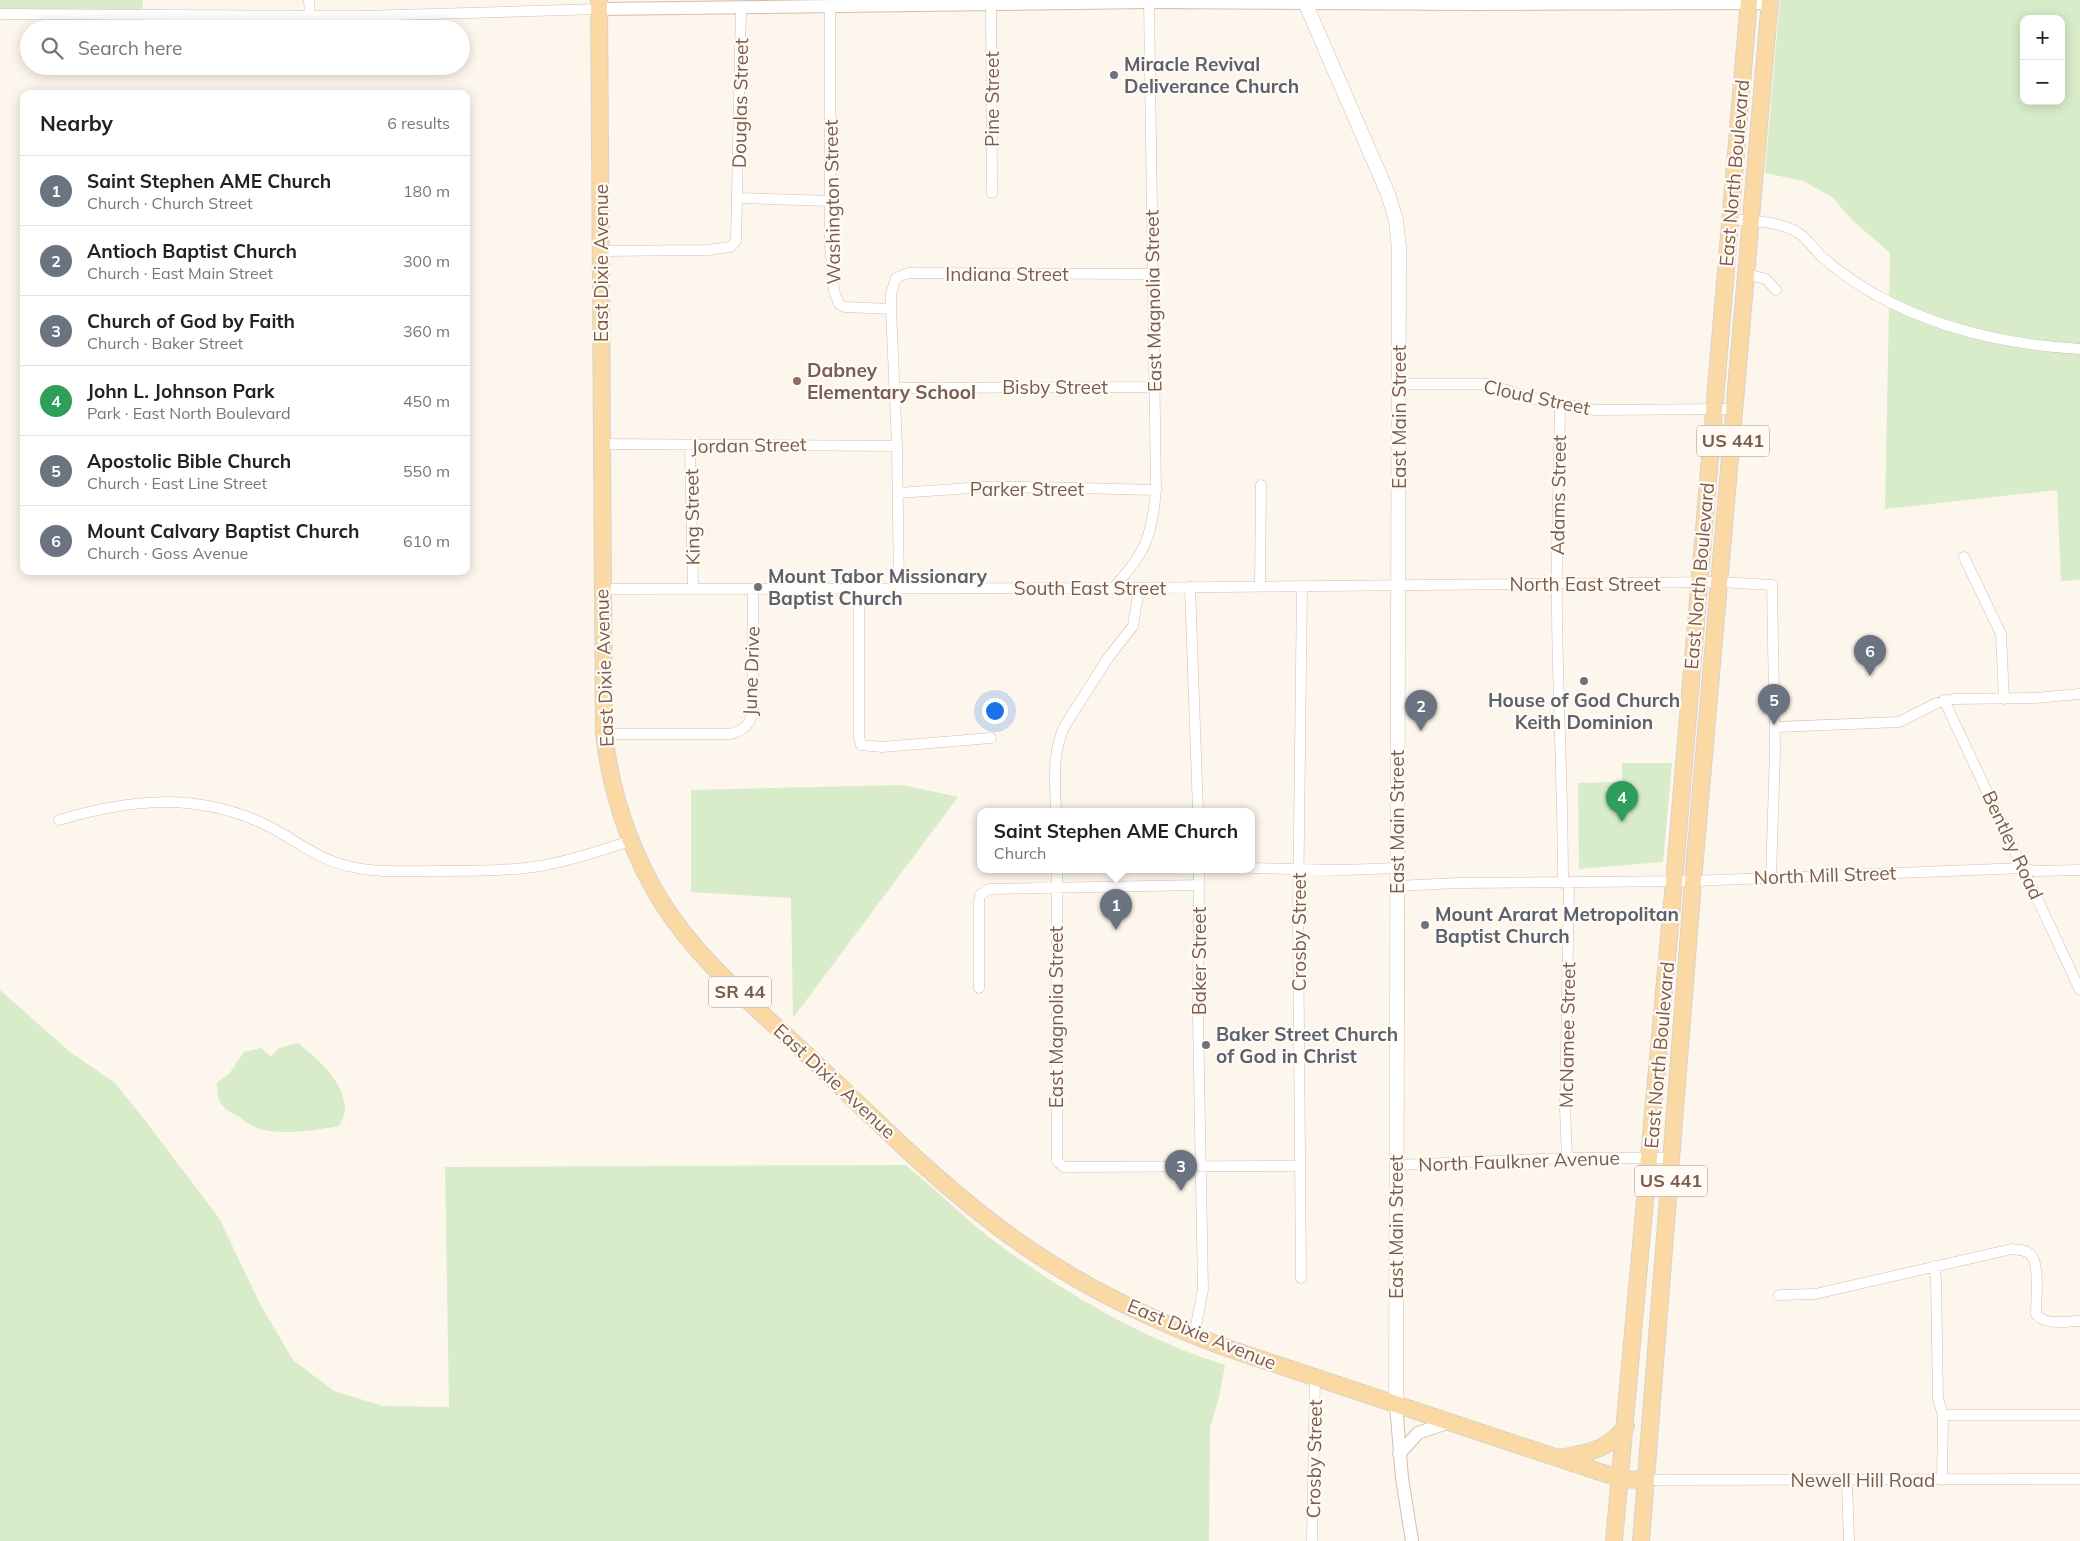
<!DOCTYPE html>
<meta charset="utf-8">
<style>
:root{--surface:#fff;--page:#f6f6f6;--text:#222;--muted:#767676;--line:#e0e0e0;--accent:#db2777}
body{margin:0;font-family:Mulish,sans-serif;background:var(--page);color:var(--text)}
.controls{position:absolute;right:15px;top:15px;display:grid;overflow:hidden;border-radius:10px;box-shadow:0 2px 12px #0003}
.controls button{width:45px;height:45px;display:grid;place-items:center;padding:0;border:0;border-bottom:1px solid var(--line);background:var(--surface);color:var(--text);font:25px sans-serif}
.you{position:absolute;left:994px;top:710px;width:18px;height:18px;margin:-12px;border:4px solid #fff;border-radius:50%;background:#1a73e8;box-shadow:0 0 0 8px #1a73e833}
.badge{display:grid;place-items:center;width:32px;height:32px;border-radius:50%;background:var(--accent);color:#fff;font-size:16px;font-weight:700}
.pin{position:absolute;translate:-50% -41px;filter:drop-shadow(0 1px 2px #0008)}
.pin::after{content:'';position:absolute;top:26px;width:18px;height:15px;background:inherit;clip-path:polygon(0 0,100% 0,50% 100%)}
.popup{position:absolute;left:977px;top:808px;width:278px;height:65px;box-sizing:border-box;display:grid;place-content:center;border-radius:10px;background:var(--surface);filter:drop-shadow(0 1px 4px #0005);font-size:16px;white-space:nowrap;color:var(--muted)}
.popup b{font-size:19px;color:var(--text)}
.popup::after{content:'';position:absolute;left:50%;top:100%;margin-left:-10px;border:10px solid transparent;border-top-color:var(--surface)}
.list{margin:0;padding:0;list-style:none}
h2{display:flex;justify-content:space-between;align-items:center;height:65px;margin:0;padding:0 20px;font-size:21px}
h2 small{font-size:16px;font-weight:400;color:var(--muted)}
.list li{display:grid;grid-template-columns:32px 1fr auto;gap:15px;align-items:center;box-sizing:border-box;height:70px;padding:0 20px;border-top:1px solid var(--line)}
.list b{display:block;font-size:19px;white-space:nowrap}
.list p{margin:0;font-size:16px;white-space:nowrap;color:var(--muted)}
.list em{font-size:16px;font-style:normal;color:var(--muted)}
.icon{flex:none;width:28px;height:28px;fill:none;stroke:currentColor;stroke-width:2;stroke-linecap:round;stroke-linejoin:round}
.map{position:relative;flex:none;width:2080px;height:1541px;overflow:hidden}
.search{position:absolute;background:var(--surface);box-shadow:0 2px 12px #0003;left:20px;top:20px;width:450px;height:55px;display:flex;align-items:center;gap:12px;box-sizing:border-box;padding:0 18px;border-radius:28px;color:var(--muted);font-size:19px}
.panel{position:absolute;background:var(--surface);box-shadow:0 2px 12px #0003;left:20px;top:90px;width:450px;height:485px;border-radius:10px}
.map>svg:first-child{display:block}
.green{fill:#d8ecc9;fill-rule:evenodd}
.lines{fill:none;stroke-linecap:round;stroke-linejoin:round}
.minor-casing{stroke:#d1beb0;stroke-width:11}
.tertiary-casing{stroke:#d1beb0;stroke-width:14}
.secondary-casing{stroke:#d6c0b0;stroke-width:15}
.primary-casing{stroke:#dad1cd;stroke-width:18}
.minor{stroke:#fff;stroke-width:10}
.tertiary{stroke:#fff;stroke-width:12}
.secondary{stroke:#fff;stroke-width:14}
.primary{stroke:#fbd9a5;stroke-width:16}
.worship-dot{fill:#6b7280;stroke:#fffaf3;stroke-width:2}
.education-dot{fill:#8d6e63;stroke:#fffaf3;stroke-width:2}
.labels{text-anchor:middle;stroke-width:4.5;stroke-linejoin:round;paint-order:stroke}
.shield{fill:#fffaf3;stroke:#a28b7f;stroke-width:1}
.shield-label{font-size:18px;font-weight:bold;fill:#7a5c4d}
.worship-label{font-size:19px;font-weight:bold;fill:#5b616d;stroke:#fffaf3;text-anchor:start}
.street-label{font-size:19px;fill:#7a5c4d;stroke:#fffaf3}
.education-label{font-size:19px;font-weight:bold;fill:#785e54;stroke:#fffaf3;text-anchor:start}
</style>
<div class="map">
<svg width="2080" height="1541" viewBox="0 0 2080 1541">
<rect width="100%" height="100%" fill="#fdf6ec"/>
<path class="green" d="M0 0H143L142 15 0 14Z
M1780 0H2080V580L2061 581 2057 490 1885 509 1890 253 1852 220 1832 197 1803 181 1765 173ZM2024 19H2061V101H2024Z
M1622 763H1672L1663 862 1579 869 1578 783 1622 782Z
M903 785 958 797 793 1018 791 898 691 892V790Z
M0 990 70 1052 115 1083 144 1119 219 1218 260 1304 293 1360 334 1391 383 1406 449 1407 445 1167 906 1165C937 1191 966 1220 998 1244 1068 1295 1143 1339 1225 1365L1219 1397 1210 1428 1209 1541H0Z
M298 1043C318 1060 343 1079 345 1108 346 1113 341 1121 339 1126 316 1130 277 1137 255 1127 249 1125 244 1120 239 1117 221 1107 217 1104 217 1082L229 1074 244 1052 261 1048 271 1057 279 1048Z"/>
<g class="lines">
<defs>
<path id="minor" d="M309 0 310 16
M991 5 992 193
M830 7V244L834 291 839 304 845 307 891 309
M0 14 363 16 599 9
M738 198 830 201
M1730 219C1750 221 1779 221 1797 232 1806 237 1813 248 1821 256 1838 271 1857 284 1876 295 1938 329 2010 345 2080 349
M600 251 708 250 730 247 736 241 741 8
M1747 274 1766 279 1776 290
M1399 384H1488L1534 399 1595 410 1736 409
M894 388 1155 387
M1560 405C1559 474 1556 544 1557 614 1558 704 1563 793 1563 883
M602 444 897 446
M690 446 693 589
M898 493 985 487H1038L1156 490
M1964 557 2001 634 2004 699
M1260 586 1261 485
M1190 587 1198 811
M859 588V737L861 745 882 747 991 738
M899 588 897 446 891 309V294L896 278 908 273 1152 274
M1113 588C1145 554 1152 537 1156 490L1149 2
M602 589 1113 588 1721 582 1772 585 1775 751 1771 877
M1944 700 2080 990
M1775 727 1899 722 1937 703 1954 699 2035 698 2080 694
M604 734H730C745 731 752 723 753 707V590
M1056 811C1055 782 1052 754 1064 727L1108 658 1133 626 1139 588
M59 820C130 799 195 792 264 824 294 838 316 859 348 866 375 873 400 871 427 871 465 870 503 872 540 866 571 861 601 850 631 841
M1251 868 1345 870 1397 868
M1057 869V1161L1064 1167 1299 1166
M1397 886 1458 883 1693 881 2023 868 2035 871 2080 870
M979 988V903L980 895 989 889 1199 885
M1567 1158 1565 1109 1569 883
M1396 1165 1567 1158H1673
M1934 1266 1936 1279 1938 1399 1943 1415 1942 1480
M1301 1278 1298 915 1302 586
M1779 1295 1815 1294 2012 1249C2019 1250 2025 1249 2031 1255 2040 1264 2036 1301 2036 1314 2045 1326 2067 1321 2080 1321
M1194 1336 1203 1289 1198 1018 1199 869
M1943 1415H2080
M1646 1480 2080 1479
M1847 1481 1849 1541
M1312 1541 1315 1377"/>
<path id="tertiary" d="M599 9 1149 2 1475 4 1769 3
M1396 1404 1402 1478 1412 1541
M1399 1454 1418 1433 1450 1422"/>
<path id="secondary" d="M1304 0 1388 194 1396 220 1399 248 1396 1404"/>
<path id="primary" d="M599 0 604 734C611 793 630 850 661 901 698 961 756 1007 807 1055 867 1111 924 1170 989 1220 1059 1275 1140 1316 1224 1347L1621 1479 1646 1480
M1559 1458C1589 1452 1606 1452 1626 1426
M1614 1541 1674 882 1749 0
M1641 1541 1693 881 1770 0"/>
</defs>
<use href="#minor" class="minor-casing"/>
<use href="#tertiary" class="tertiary-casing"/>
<use href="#secondary" class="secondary-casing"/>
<use href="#primary" class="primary-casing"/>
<use href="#minor" class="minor"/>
<use href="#tertiary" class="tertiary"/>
<use href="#secondary" class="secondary"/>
<use href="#primary" class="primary"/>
</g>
<g class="worship-dot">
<circle cx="1114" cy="75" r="5"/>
<circle cx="758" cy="587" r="5"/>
<circle cx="1584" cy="681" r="5"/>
<circle cx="1425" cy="925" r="5"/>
<circle cx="1206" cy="1045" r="5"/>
</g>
<circle class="education-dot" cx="797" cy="381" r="5"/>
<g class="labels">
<g class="shield">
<rect x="1697" y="425.5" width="72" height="31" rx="4"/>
<rect x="709" y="976.5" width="62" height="31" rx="4"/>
<rect x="1635" y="1165.5" width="72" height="31" rx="4"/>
</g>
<g class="shield-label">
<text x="1733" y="447">US 441</text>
<text x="740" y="998">SR 44</text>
<text x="1671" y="1187">US 441</text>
</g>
<g class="worship-label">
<text x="1124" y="71">Miracle Revival<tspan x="1124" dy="22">Deliverance Church</tspan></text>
<text x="768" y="583">Mount Tabor Missionary<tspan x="768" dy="22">Baptist Church</tspan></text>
<text x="1584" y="707" text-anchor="middle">House of God Church<tspan x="1584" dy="22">Keith Dominion</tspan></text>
<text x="1435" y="921">Mount Ararat Metropolitan<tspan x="1435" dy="22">Baptist Church</tspan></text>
<text x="1216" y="1041">Baker Street Church<tspan x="1216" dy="22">of God in Christ</tspan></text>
</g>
<g class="street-label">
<text transform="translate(992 99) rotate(-90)" y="7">Pine Street</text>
<text transform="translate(740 103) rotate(-89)" y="7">Douglas Street</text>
<text transform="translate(1734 173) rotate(-85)" y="7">East North Boulevard</text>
<text transform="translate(832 202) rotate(-91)" y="7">Washington Street</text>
<text transform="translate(601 263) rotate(-90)" y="7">East Dixie Avenue</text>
<text x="1007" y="281">Indiana Street</text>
<text transform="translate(1153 301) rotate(-91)" y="7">East Magnolia Street</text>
<text x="1055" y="394">Bisby Street</text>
<text transform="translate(1537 397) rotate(12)" y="7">Cloud Street</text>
<text transform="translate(1399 417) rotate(-90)" y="7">East Main Street</text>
<text transform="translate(749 445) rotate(-1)" y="7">Jordan Street</text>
<text x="1027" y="496">Parker Street</text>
<text transform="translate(1558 495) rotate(-89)" y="7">Adams Street</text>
<text transform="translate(692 517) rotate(-91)" y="7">King Street</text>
<text transform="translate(1699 576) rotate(-85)" y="7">East North Boulevard</text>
<text x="1585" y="591">North East Street</text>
<text x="1090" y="595">South East Street</text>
<text transform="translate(604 668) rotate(-92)" y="7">East Dixie Avenue</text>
<text transform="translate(751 671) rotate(-88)" y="7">June Drive</text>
<text transform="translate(1397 822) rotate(-90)" y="7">East Main Street</text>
<text transform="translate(2013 845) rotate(65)" y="7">Bentley Road</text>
<text transform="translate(1825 875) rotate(-2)" y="7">North Mill Street</text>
<text transform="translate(1299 932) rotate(-90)" y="7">Crosby Street</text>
<text transform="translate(1199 961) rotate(-90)" y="7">Baker Street</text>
<text transform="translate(1056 1017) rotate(-90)" y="7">East Magnolia Street</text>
<text transform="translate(1567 1035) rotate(-89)" y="7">McNamee Street</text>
<text transform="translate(1659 1055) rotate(-85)" y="7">East North Boulevard</text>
<text transform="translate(835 1081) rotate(43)" y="7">East Dixie Avenue</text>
<text transform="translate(1519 1161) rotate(-2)" y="7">North Faulkner Avenue</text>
<text transform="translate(1396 1227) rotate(-90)" y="7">East Main Street</text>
<text transform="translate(1202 1334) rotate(22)" y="7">East Dixie Avenue</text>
<text transform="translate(1314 1459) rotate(-89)" y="7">Crosby Street</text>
<text x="1863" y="1487">Newell Hill Road</text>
</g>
<g class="education-label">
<text x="807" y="377">Dabney<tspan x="807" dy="22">Elementary School</tspan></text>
</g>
</g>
</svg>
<div class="controls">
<button>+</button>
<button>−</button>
</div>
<div class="you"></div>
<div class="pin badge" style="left:1116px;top:930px;background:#6b7280">1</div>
<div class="popup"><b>Saint Stephen AME Church</b>Church</div>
<div class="pin badge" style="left:1421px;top:731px;background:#6b7280">2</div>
<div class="pin badge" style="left:1181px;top:1191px;background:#6b7280">3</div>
<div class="pin badge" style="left:1622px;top:822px;background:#2e9e5b">4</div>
<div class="pin badge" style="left:1774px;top:725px;background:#6b7280">5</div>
<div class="pin badge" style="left:1870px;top:676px;background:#6b7280">6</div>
<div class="search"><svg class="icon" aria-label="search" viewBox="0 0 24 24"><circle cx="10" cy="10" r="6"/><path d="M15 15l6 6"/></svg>Search here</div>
<section class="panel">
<h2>Nearby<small>6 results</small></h2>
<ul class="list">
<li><span class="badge" style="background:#6b7280">1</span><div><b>Saint Stephen AME Church</b><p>Church · Church Street</p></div><em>180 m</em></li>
<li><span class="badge" style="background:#6b7280">2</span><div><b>Antioch Baptist Church</b><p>Church · East Main Street</p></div><em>300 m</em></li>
<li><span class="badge" style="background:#6b7280">3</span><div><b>Church of God by Faith</b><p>Church · Baker Street</p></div><em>360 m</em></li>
<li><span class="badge" style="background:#2e9e5b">4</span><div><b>John L. Johnson Park</b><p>Park · East North Boulevard</p></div><em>450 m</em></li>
<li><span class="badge" style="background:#6b7280">5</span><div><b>Apostolic Bible Church</b><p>Church · East Line Street</p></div><em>550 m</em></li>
<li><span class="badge" style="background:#6b7280">6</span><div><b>Mount Calvary Baptist Church</b><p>Church · Goss Avenue</p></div><em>610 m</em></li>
</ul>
</section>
</div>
